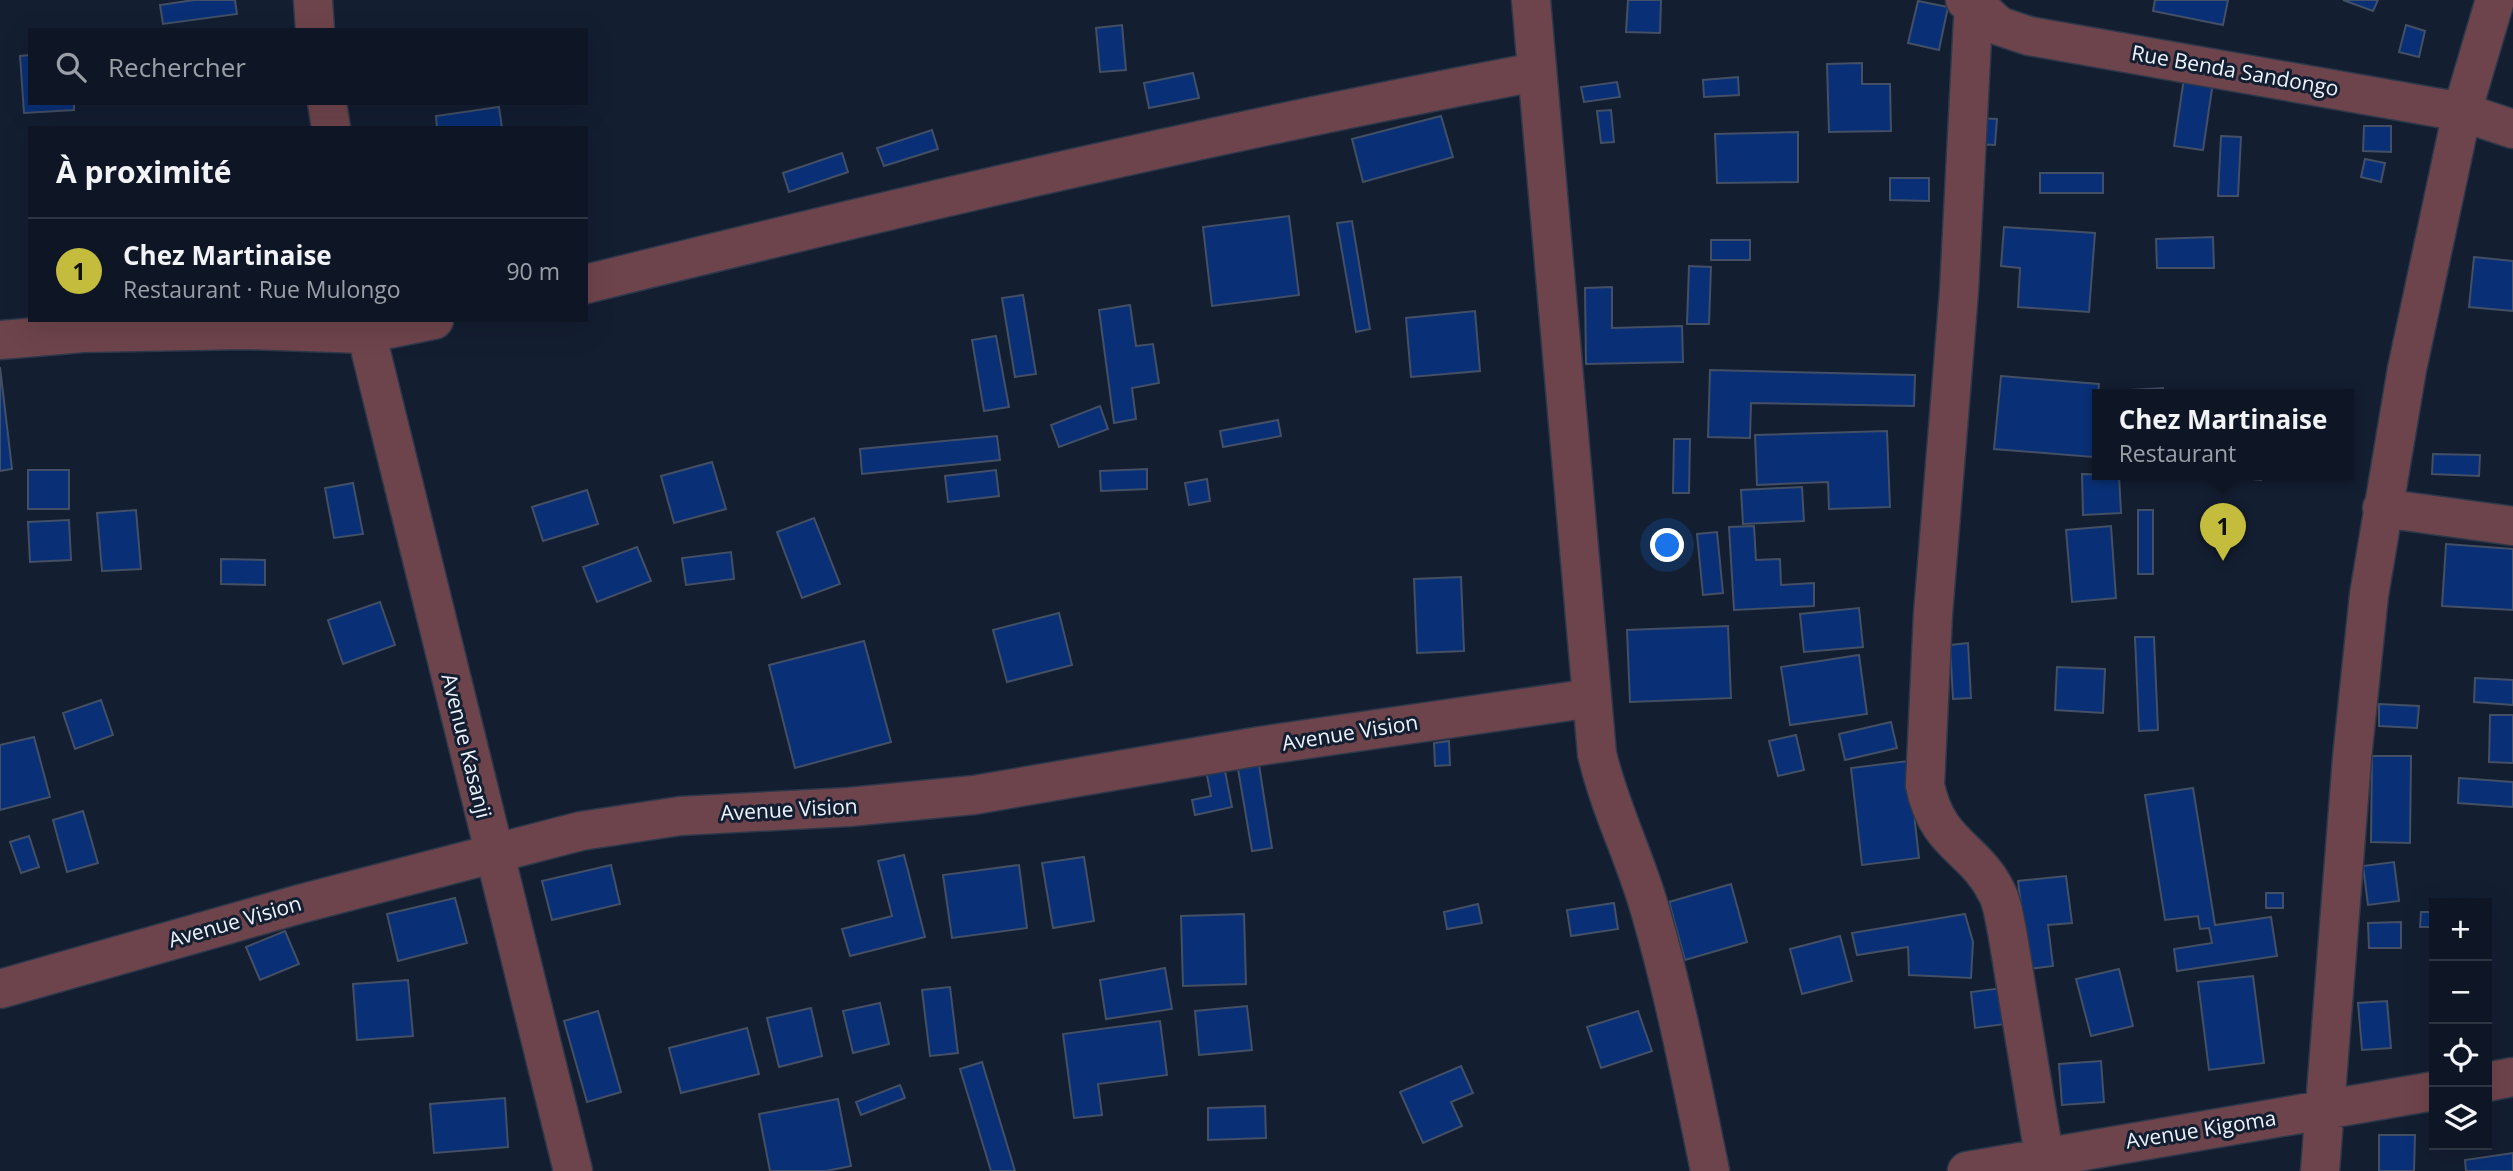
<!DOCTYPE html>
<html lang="fr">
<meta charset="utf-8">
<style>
:root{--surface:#0e1625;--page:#1c2332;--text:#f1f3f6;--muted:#9b9fa7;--line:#2e3542;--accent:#c4bc3d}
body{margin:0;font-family:"Open Sans",sans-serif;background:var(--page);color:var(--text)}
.controls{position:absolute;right:21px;bottom:21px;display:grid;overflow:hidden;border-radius:0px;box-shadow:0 7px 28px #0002}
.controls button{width:63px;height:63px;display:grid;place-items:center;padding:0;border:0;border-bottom:2px solid var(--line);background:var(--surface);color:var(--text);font:35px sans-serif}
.you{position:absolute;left:1668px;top:546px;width:24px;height:24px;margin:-18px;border:5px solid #fff;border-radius:50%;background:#1a73e8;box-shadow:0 0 0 10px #1a73e833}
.badge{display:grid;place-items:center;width:46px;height:46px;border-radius:50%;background:var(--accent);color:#111;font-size:23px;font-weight:700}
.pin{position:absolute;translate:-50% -58px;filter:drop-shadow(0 2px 4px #0008)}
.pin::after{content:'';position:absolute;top:37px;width:24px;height:21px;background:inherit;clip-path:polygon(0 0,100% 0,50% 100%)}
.popup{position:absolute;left:2092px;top:389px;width:262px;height:91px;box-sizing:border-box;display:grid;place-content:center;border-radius:0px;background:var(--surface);filter:drop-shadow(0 2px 5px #0005);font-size:23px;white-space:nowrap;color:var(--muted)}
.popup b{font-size:26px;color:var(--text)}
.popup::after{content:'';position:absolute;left:50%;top:100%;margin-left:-14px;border:14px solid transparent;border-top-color:var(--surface)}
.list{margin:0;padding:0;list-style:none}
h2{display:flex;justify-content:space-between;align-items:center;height:91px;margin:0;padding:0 28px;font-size:30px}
h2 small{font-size:23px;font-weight:400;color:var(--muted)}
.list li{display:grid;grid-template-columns:46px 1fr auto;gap:21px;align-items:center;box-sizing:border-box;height:105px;padding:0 28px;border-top:2px solid var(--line)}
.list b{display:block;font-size:26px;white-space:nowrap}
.list p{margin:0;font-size:23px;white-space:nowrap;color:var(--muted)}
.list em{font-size:23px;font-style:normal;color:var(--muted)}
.icon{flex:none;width:38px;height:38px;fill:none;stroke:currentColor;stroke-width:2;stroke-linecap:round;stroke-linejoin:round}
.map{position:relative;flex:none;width:2513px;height:1171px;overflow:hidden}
.search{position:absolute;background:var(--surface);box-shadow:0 7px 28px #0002;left:28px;top:28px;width:560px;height:77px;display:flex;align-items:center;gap:18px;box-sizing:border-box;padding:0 24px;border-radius:0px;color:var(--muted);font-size:26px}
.panel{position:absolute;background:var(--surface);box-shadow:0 7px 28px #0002;left:28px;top:126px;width:560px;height:196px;border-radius:0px}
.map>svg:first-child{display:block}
.building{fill:#093076;stroke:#434f65;stroke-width:2}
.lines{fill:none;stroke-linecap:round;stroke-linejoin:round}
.minor-casing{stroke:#2d384a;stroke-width:41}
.minor{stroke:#6e444c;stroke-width:38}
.labels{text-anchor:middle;stroke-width:6;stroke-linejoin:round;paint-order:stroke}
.street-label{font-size:21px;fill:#edf3fe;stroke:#131e31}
</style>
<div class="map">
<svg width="2513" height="1171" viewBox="0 0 2513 1171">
<rect width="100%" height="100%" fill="#131e31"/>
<path class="building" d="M194 0H235L237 14 163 24 160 5Z
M1628 0H1661L1660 33 1626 32Z
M2155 0H2228L2223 25 2153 11Z
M2343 0H2378L2373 11Z
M1918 1 1948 7 1939 50 1908 43Z
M1122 25 1126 70 1100 72 1096 28Z
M2406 25 2425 31 2419 57 2399 52Z
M30 55V103H74V110L24 113 20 56Z
M1862 63V84H1890L1891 131 1829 132 1827 64Z
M1193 73 1199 98 1149 108 1144 83Z
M1738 77 1739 95 1704 97 1703 80Z
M2184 78 2213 82 2203 150 2174 146Z
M1617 82 1620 97 1584 102 1581 87Z
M499 107 502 128H437L436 116Z
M1611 110 1614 142 1601 143 1597 111Z
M1441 116 1453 157 1363 182 1352 139Z
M1977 118 1997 119 1995 145 1975 144Z
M2364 126H2391V152L2363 151Z
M932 130 938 149 884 166 877 148Z
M1798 132V182L1717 183 1715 134Z
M2221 136 2241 137 2238 196H2218Z
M842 153 848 172 789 192 783 173Z
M2365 159 2385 163 2381 182 2361 177Z
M2040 173H2103V193H2040Z
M1890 178H1929V201L1890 200Z
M1289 216 1299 295 1212 306 1203 227Z
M1352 221 1370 329 1356 332 1337 223Z
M2004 227 2095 233 2089 312 2018 307 2020 268 2001 266Z
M2213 237 2214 268H2157L2156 239Z
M1711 240H1750V260H1711Z
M2474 257 2513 261V311L2469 307Z
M1689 266 1711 267 1709 324H1687Z
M1612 287V328L1682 326 1683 362 1586 364 1585 288Z
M1023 295 1036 374 1015 377 1002 298Z
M1130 305 1136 346 1153 344 1159 383 1132 388 1136 419 1114 423 1099 310Z
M1475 311 1480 371 1411 377 1406 318Z
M996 336 1009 407 984 411 972 340Z
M0 367 12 469 0 471Z
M1710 370 1915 375 1914 406 1751 403 1750 438 1708 437Z
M2001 376 2099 384 2093 457 1994 449Z
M2163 388 2164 395H2132L2131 390Z
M1100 406 1108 429 1059 447 1051 425Z
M1278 420 1281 436 1223 447 1220 431Z
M1887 431 1890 507 1829 509 1828 482 1757 485 1755 435Z
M997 436 1000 460 862 474 860 449Z
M1674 439H1690L1689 493H1673Z
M2433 454 2480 455 2479 476 2432 474Z
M712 462 726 509 674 523 661 476Z
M1147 469V489L1101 491 1100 471Z
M28 470H69V509H28Z
M996 470 999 496 948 502 945 476Z
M2082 474 2119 475 2121 513 2083 515Z
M2214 475H2262L2261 480Z
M1207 479 1210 501 1189 505 1185 483Z
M353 483 363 534 334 538 325 488Z
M1802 487 1804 521 1743 524 1741 490Z
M587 490 598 524 543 541 532 507Z
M136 510 141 569 102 571 97 513Z
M2138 510H2153V574H2138Z
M814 518 840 584 802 598 777 532Z
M69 520 71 560 30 562 28 522Z
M1754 526 1756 560 1780 559 1781 585 1814 583V606L1734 610 1729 527Z
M2111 526 2116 598 2072 602 2066 530Z
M1717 532 1723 593 1703 595 1697 534Z
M2446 544 2513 549V610L2442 606Z
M637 547 651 581 597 602 583 567Z
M731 552 734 579 686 585 682 558Z
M221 559 265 560V585L221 584Z
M1461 577 1464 651 1417 653 1414 579Z
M380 602 395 645 343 664 328 620Z
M1859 608 1863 647 1804 652 1800 614Z
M1059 613 1072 665 1007 682 993 630Z
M1728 626 1731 698 1630 702 1627 630Z
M2135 637H2154L2158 730 2139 731Z
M864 641 891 742 795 768 769 665Z
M1968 643 1971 698 1953 699 1950 645Z
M1859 655 1867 714 1790 725 1781 667Z
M2057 667 2105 669 2103 713 2055 710Z
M2475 678 2513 680V705L2474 702Z
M101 700 113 735 75 749 63 713Z
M2379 704 2419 706 2417 728 2379 726Z
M2490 715H2513V763L2489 762Z
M1891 722 1897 748 1845 760 1839 734Z
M1796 735 1804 770 1778 776 1769 741Z
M34 737 50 797 0 810V745Z
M1449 741 1450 765 1435 766 1434 743Z
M2372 756H2411L2410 843 2371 842Z
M1908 761 1919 858 1862 865 1851 768Z
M1259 765 1272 848 1252 851 1238 769Z
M1224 766 1232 807 1195 815 1192 800 1211 796 1206 770Z
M2459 778 2513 782V807L2458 803Z
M2193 788 2215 925 2271 917 2277 956 2177 971 2174 949 2212 943 2209 928 2200 929 2198 916 2165 920 2145 795Z
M83 811 98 863 67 872 53 820Z
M29 836 39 867 21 873 10 842Z
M904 855 925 937 850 956 842 929 892 916 878 861Z
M1084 857 1094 921 1053 928 1042 863Z
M2394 862 2399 901 2368 905 2363 866Z
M611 865 620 904 552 920 542 881Z
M1019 865 1027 928 952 938 943 875Z
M2066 876 2072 923 2048 925 2053 966 2029 969 2018 881Z
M1731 884 1747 942 1685 960 1669 902Z
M2266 893H2283V908H2266Z
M455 898 467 943 398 961 387 914Z
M1614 903 1618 929 1571 936 1567 910Z
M1478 904 1482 923 1447 929 1444 912Z
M2421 912H2434V927H2420Z
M1244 914 1246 984 1183 986 1181 916Z
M1965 914 1973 942 1971 978 1909 975 1908 947 1857 955 1852 933Z
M2401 922V948H2369L2368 923Z
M285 931 299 964 260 980 246 947Z
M1840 936 1852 981 1802 994 1790 949Z
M1165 968 1172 1009 1106 1019 1100 980Z
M2119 969 2133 1026 2091 1036 2076 979Z
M2253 976 2264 1063 2209 1070 2198 982Z
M408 980 413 1036 357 1040 353 984Z
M950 987 958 1053 930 1056 922 990Z
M2009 987 2013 1023 1975 1028 1971 992Z
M2387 1001 2391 1048 2362 1050 2358 1003Z
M880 1003 889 1044 853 1053 843 1011Z
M1247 1006 1252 1050 1199 1055 1195 1011Z
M811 1008 822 1056 779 1067 767 1018Z
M598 1011 621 1092 587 1102 564 1021Z
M1638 1011 1652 1051 1601 1068 1587 1027Z
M1160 1021 1167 1075 1098 1084 1102 1115 1074 1118 1063 1034Z
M747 1028 759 1074 681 1093 669 1048Z
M2101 1061 2104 1102 2062 1105 2059 1064Z
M982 1062 1015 1171H991L960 1069Z
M1461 1066 1473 1093 1451 1102 1462 1126 1423 1143 1400 1092Z
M900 1085 905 1098 861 1115 856 1102Z
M505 1098 508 1147 434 1153 430 1104Z
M838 1099 851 1166 826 1171H770L759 1114Z
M1265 1106 1266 1138 1208 1140V1108Z
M2379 1135H2415L2414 1171H2379Z
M2513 1153V1171H2466L2465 1160Z"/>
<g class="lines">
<defs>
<path id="minor" d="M313 0 315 30
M1531 0 1597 754C1610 809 1635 857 1650 910 1675 996 1692 1084 1710 1171
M1965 0 1974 3 1999 26 2029 36 2462 112 2513 129
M1974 0 1959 291 1933 614 1925 785C1937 846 1975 847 1997 893 2003 904 2004 918 2007 931L2044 1155
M327 103 331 128
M586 284C902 206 1217 132 1536 72
M363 320 573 1171
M0 340 83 333 245 330 365 334 434 320
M2382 508 2513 526
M0 989 300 904 581 831 680 816 849 807 974 795 1260 746 1592 698
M2487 1082 2513 1077
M1967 1171 2434 1091
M2320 1171 2352 758 2369 595 2407 369 2462 112 2495 0"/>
</defs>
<use href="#minor" class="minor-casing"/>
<use href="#minor" class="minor"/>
</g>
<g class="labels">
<g class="street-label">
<text transform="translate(2235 71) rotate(10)" y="7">Rue Benda Sandongo</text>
<text transform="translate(1350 733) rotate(-9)" y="7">Avenue Vision</text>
<text transform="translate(466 746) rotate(76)" y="7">Avenue Kasanji</text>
<text transform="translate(789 810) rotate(-3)" y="7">Avenue Vision</text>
<text transform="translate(235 922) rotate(-16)" y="7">Avenue Vision</text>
<text transform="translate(2201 1130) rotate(-9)" y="7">Avenue Kigoma</text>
</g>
</g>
</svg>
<div class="controls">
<button>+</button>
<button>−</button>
<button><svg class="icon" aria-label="locate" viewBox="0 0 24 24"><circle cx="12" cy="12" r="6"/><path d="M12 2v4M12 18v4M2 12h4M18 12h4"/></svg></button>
<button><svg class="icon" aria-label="layers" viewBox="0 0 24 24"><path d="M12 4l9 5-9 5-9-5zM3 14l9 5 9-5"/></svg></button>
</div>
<div class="you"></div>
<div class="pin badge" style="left:2223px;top:561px">1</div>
<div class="popup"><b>Chez Martinaise</b>Restaurant</div>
<div class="search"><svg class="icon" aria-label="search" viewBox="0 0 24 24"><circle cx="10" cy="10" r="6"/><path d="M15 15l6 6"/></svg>Rechercher</div>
<section class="panel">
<h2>À proximité<small></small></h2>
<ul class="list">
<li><span class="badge">1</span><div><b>Chez Martinaise</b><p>Restaurant · Rue Mulongo</p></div><em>90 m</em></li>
</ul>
</section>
</div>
